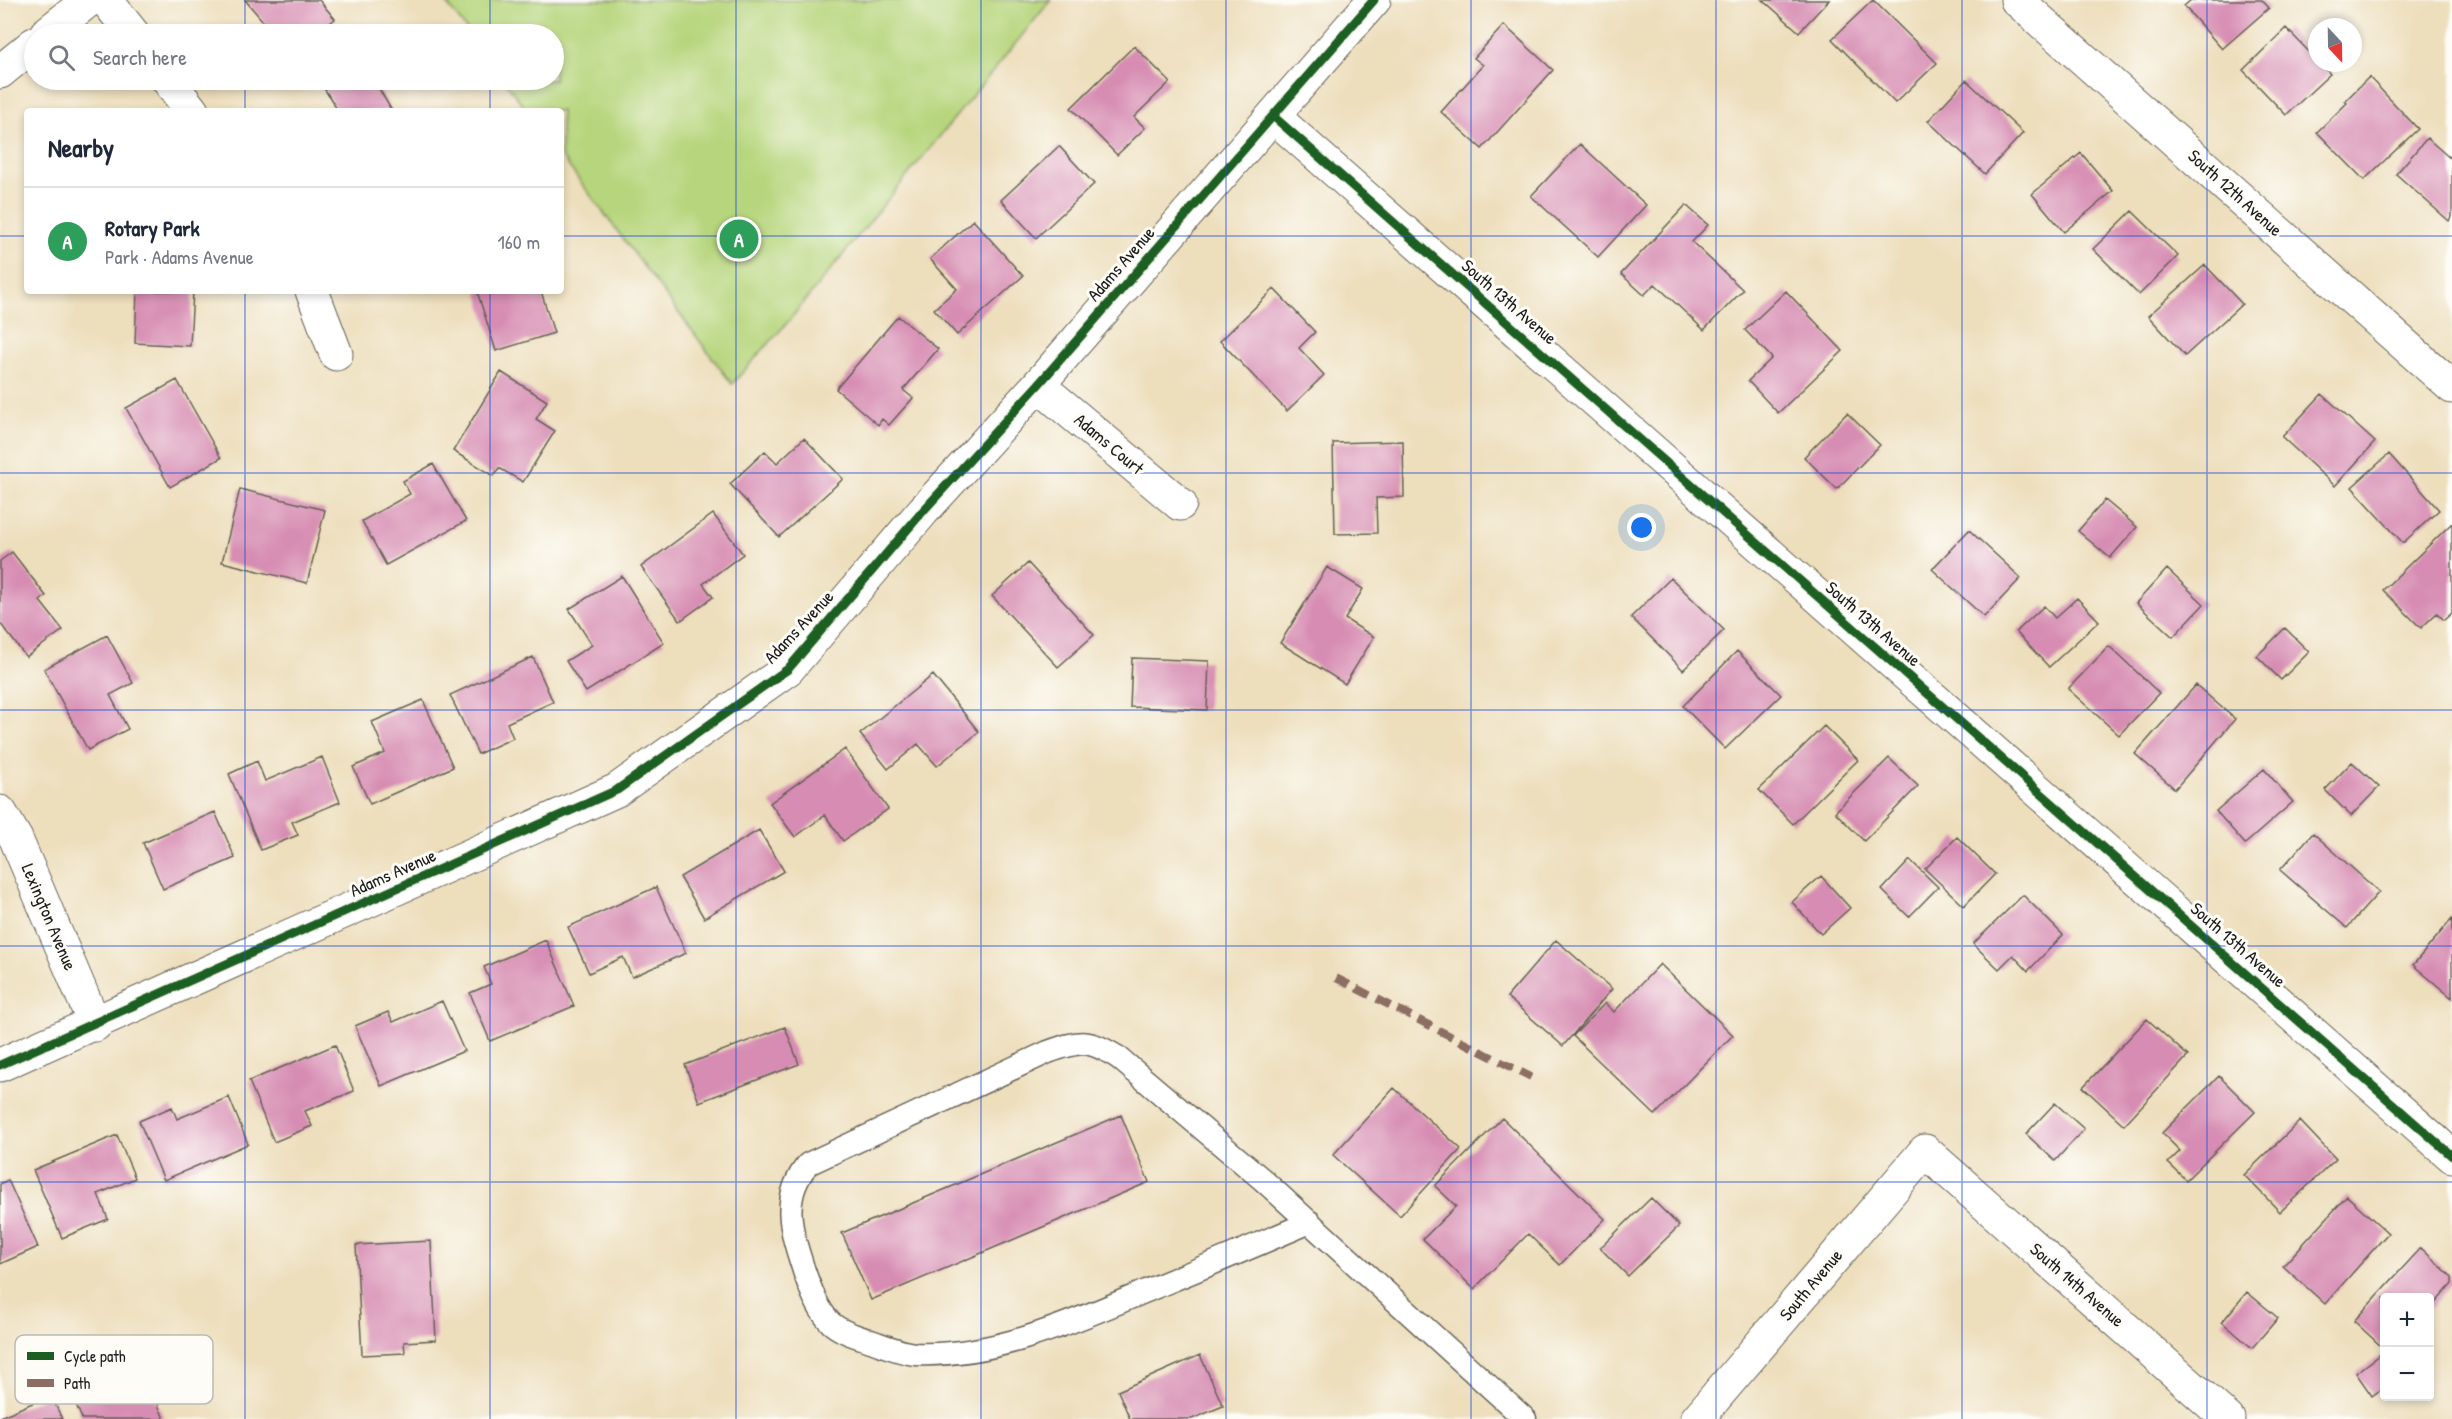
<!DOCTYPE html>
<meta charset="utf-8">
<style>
:root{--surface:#fff;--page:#f2f2f3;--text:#1f2937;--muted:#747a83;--line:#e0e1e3;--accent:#1f6fb2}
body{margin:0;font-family:"Patrick Hand",sans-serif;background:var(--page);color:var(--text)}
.controls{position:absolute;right:18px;bottom:18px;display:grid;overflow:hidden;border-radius:6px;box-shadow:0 3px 9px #0003}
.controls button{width:54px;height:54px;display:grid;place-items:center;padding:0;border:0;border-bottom:2px solid var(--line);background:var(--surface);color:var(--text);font:30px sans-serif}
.compass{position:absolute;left:2308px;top:18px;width:54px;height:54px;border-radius:50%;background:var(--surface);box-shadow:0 3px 9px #0003;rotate:158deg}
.you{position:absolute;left:1642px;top:528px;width:21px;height:21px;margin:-15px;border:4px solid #fff;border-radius:50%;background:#1a73e8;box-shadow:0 0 0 9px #1a73e833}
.badge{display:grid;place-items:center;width:39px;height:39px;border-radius:50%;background:var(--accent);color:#fff;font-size:20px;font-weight:700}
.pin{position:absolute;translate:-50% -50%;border:3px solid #fff;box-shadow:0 2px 6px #0006}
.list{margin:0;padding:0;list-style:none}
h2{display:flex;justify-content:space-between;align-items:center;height:78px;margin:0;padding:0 24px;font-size:26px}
h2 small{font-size:20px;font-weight:400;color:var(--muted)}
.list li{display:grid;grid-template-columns:39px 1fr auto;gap:18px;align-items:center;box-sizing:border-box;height:108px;padding:0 24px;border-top:2px solid var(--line)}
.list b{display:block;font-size:22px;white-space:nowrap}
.list p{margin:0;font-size:20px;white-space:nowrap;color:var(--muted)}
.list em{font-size:20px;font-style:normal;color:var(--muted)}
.icon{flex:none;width:33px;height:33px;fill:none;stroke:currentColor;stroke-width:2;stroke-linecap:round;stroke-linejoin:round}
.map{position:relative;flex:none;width:2452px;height:1419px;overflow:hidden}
.search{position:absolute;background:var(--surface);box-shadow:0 3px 9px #0003;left:24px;top:24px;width:540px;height:66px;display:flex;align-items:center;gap:15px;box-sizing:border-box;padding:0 21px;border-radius:33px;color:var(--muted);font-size:22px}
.panel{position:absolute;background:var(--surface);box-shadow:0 3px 9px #0003;left:24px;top:108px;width:540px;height:186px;border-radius:6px}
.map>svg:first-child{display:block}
.green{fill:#b6d57c;stroke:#69784c;stroke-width:1.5}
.building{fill:#d78db3}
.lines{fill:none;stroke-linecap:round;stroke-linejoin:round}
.lane-casing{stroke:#656054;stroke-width:25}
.street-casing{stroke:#656054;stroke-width:35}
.lane{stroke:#fff;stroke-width:22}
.street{stroke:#fff;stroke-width:33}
.quiet{stroke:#8d6e63;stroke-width:8;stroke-dasharray:15 8;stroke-linecap:butt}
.cycleway-casing{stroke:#fdfcf7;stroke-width:13}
.cycleway{stroke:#1b5e20;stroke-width:9}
.grid{fill:none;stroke:#1d4ed8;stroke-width:1.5;stroke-opacity:0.55}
.labels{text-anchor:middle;stroke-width:6;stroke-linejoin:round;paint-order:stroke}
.street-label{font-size:18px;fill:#1c1c1c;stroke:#fdfcf7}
.key{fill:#fdfcf7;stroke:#bab9b5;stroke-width:1.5}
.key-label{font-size:16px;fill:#1c1c1c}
</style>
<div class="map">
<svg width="2452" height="1419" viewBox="0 0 2452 1419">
<rect width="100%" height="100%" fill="#fdfcf7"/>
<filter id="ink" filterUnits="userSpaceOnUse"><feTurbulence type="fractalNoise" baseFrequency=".0167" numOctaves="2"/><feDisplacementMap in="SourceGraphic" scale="12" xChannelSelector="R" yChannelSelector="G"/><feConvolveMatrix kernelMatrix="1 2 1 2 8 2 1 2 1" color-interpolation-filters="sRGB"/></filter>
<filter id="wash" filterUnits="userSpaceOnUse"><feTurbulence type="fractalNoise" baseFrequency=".008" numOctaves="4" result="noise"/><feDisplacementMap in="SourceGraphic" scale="24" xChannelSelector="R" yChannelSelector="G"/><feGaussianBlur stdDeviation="1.35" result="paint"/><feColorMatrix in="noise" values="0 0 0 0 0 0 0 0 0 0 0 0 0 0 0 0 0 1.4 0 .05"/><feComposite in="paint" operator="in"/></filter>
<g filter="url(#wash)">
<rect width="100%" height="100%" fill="#eddebc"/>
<path class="green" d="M444 0H1051L787 323 732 384 561 156V111H527L504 80H554V34H470Z"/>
<g id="blocks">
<path class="building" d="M245 0H319L335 19 316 34H274Z
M1763 0H1829L1799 32Z
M1873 0 1937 63 1895 103 1832 39Z
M2191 0H2262L2269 8 2222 49 2184 6Z
M1504 25 1553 70 1482 149 1441 112 1483 65 1474 58Z
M2286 28 2317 60V63H2320L2330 74 2286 115 2243 70Z
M1134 46 1170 82 1134 117 1145 128 1117 155 1071 108Z
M2369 77 2418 129 2364 180 2317 132 2347 103 2345 101Z
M319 80H374L392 111H338Z
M1966 80 2023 133 1985 174 1928 121Z
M2427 138 2452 160V217L2449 221 2396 174Z
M1580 144 1646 205 1598 257 1531 196Z
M1059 146 1094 184 1036 238 1001 200Z
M2081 153 2113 191 2064 232 2032 194Z
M1686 205 1708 225 1692 242 1743 290 1704 330 1655 284 1644 295 1621 274Z
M2132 211 2178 256 2139 295 2093 249Z
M973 220 1023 276 957 335 934 309 957 289 930 259Z
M2205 265 2242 304 2185 356 2148 316Z
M1274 289 1315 332 1299 348 1324 375 1287 411 1220 341Z
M137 291H193L190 346 135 343Z
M477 291H541L554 333 496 351Z
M1786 291 1843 351 1778 413 1748 381 1772 358 1745 330Z
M898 316 938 349 903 390 913 398 889 425 882 419 878 425 836 389Z
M501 372 547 401 536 419 555 431 523 482 499 468 494 476 453 451Z
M177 380 221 458 170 487 126 408Z
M2322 394 2375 442 2335 486 2282 437Z
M1847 413 1880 445 1837 489 1804 457Z
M804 438 843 479 779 537 730 484 765 451 777 463Z
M1403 441 1404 497 1376 498 1377 533 1335 534 1333 443Z
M2389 454 2439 510 2403 543 2352 487Z
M433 464 466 521 386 565 362 521 410 494 403 481Z
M240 489 325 510 307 583 222 562Z
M2105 500 2137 527 2110 558 2078 531Z
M713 514 743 554 703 584 713 597 680 621 641 567Z
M2452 523V613L2444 620 2437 613 2421 628 2383 590Z
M1969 530 2021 578 1984 617 1932 569Z
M12 552 46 596 40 601 63 630 26 657 0 623V561Z
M1028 563 1094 635 1058 667 992 596Z
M1327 567 1363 589 1345 619 1374 637 1345 684 1280 643Z
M2167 569 2204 604 2173 637 2136 603Z
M622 576 664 643 586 692 566 661 592 645 569 609Z
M1671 578 1724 630 1683 670 1631 617Z
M2077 598 2099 621 2049 667 2016 632 2044 606 2055 618Z
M2285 628 2309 652 2281 680 2257 656Z
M107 635 133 683 110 695 128 729 88 750 44 669Z
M2109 646 2159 693 2119 735 2068 689Z
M1737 651 1781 695 1725 749 1683 706Z
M533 657 553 702 507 723 513 738 478 754 450 695Z
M1132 658 1209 661 1207 710 1130 707Z
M933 675 979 732 937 766 918 744 888 769 860 734Z
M2196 685 2235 719 2175 789 2135 754Z
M423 700 453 767 370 804 353 767 385 753 372 722Z
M1824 726 1858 760 1793 824 1759 790Z
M845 749 888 809 843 841 825 815 795 837 770 803Z
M322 757 340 802 292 822 298 835 261 850 229 774 257 761 265 781Z
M1889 758 1918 786 1864 841 1835 812Z
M2352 762 2379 787 2351 816 2325 790Z
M2264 769 2293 802 2245 844 2216 811Z
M215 812 235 858 163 889 143 843Z
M759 830 784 871 704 918 680 877Z
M2313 833 2379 892 2347 928 2280 870Z
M1957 837 1995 874 1964 906 1925 869Z
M1910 860 1938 887 1909 917 1882 890Z
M1821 876 1850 908 1821 934 1792 902Z
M656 887 686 953 632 977 623 957 589 973 568 927Z
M2023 895 2063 935 2028 971 2013 955 1999 969 1973 944Z
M2452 919V998L2413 965Z
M546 940 574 1006 490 1041 470 993 491 984 484 967Z
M1556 940 1612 989 1563 1046 1507 997Z
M1660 964 1733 1035 1655 1115 1573 1036 1605 1003 1614 1012Z
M442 1001 464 1051 381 1086 355 1026 388 1012 393 1022Z
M2147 1019 2188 1056 2124 1125 2083 1087Z
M785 1027 799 1064 699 1102 685 1065Z
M335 1045 354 1091 305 1111 312 1126 274 1142 249 1081Z
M2219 1076 2255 1112 2186 1180 2168 1163 2180 1151 2162 1133Z
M1394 1088 1461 1149 1400 1216 1333 1155Z
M229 1097 248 1144 164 1180 139 1121 172 1107 177 1119Z
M2055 1103 2084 1129 2055 1161 2026 1134Z
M1121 1115 1149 1182 871 1300 842 1233Z
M1502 1118 1605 1219 1560 1265 1528 1234 1474 1289 1423 1239 1456 1206 1435 1186Z
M2300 1121 2336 1159 2280 1212 2244 1175Z
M117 1135 135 1178 98 1194 108 1219 62 1238 33 1170Z
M8 1180 38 1247 0 1264V1184Z
M2347 1196 2388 1233 2325 1304 2283 1266Z
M1651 1198 1679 1226 1628 1276 1600 1248Z
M431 1241 436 1340 404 1342 405 1353 362 1355 356 1245Z
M2421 1248 2452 1277V1284L2430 1309V1298H2384V1349L2354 1321Z
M2247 1292 2278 1318 2252 1348 2222 1322Z
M134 1346 164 1419H82L64 1375Z
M2384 1352V1387L2372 1396 2356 1373Z
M1200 1355 1223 1406 1192 1419H1130L1118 1391Z
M51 1395 62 1419H0V1417Z"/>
</g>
</g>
<g filter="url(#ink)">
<use href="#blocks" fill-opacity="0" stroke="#656054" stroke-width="1.5"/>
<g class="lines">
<defs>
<path id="lane" d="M1310 1222C1257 1245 1204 1267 1151 1289 1077 1320 998 1357 916 1354 901 1353 883 1345 868 1340 856 1336 841 1332 831 1323 818 1310 810 1288 804 1271 792 1233 779 1199 808 1164L1048 1052C1082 1040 1088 1039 1119 1058L1263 1180 1525 1419"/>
<path id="street" d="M106 0 133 34
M2017 0 2452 387
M46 34 89 0
M0 72 34 44
M168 80 192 111
M1273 116 2452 1156
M312 291 336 354
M1038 385 1180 504
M0 812 16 839 95 1025
M0 1065 617 790 788 669 923 511 1038 385 1374 0
M1697 1419 1925 1151 2228 1419"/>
</defs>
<use href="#lane" class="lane-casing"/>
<use href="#street" class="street-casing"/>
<use href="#lane" class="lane"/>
<use href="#street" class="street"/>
<path class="quiet" d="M1336 978 1531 1077"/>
<defs>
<path id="cycleway" d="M1273 116 2452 1156
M0 1065 617 790 788 669 923 511 1038 385 1374 0"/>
</defs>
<use href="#cycleway" class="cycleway-casing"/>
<use href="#cycleway" class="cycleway"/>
</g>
</g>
<path class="grid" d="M245 0V34M490 0V34M736 0V1419M981 0V1419M1226 0V1419M1471 0V1419M1716 0V1419M1962 0V1419M2207 0V1419M245 80V111M490 80V111M0 236H27M561 236H2452M245 291V1419M490 291V1419M0 473H2452M0 710H2452M0 946H2452M0 1182H2452"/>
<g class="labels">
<g class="street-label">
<text transform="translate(2235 193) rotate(42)" y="6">South 12th Avenue</text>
<text transform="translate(1121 264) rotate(-49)" y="6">Adams Avenue</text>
<text transform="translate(1509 302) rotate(41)" y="6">South 13th Avenue</text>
<text transform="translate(1109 444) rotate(40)" y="6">Adams Court</text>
<text transform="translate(1873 624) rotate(41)" y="6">South 13th Avenue</text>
<text transform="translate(799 627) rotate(-47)" y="6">Adams Avenue</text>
<text transform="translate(393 873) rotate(-24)" y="6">Adams Avenue</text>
<text transform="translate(49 917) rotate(67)" y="6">Lexington Avenue</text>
<text transform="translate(2238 945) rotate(41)" y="6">South 13th Avenue</text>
<text transform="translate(1811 1285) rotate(-50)" y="6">South Avenue</text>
<text transform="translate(2077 1285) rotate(41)" y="6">South 14th Avenue</text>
</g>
</g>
<rect x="15" y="1335" width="198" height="69" rx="9" class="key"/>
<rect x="27" y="1352" width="27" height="8" fill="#1b5e20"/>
<rect x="27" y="1379" width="27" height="8" fill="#8d6e63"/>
<g class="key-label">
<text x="64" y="1362">Cycle path</text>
<text x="64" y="1389">Path</text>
</g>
</svg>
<div class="controls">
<button>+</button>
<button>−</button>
</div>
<svg class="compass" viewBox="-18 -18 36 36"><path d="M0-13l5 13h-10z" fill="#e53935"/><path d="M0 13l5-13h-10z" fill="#747a83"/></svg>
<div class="you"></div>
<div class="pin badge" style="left:739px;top:239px;background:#2e9e5b">A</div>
<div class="search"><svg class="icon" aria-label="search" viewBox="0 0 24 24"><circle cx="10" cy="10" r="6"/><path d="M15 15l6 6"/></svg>Search here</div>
<section class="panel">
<h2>Nearby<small></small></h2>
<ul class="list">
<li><span class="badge" style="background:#2e9e5b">A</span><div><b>Rotary Park</b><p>Park · Adams Avenue</p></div><em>160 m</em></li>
</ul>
</section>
</div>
